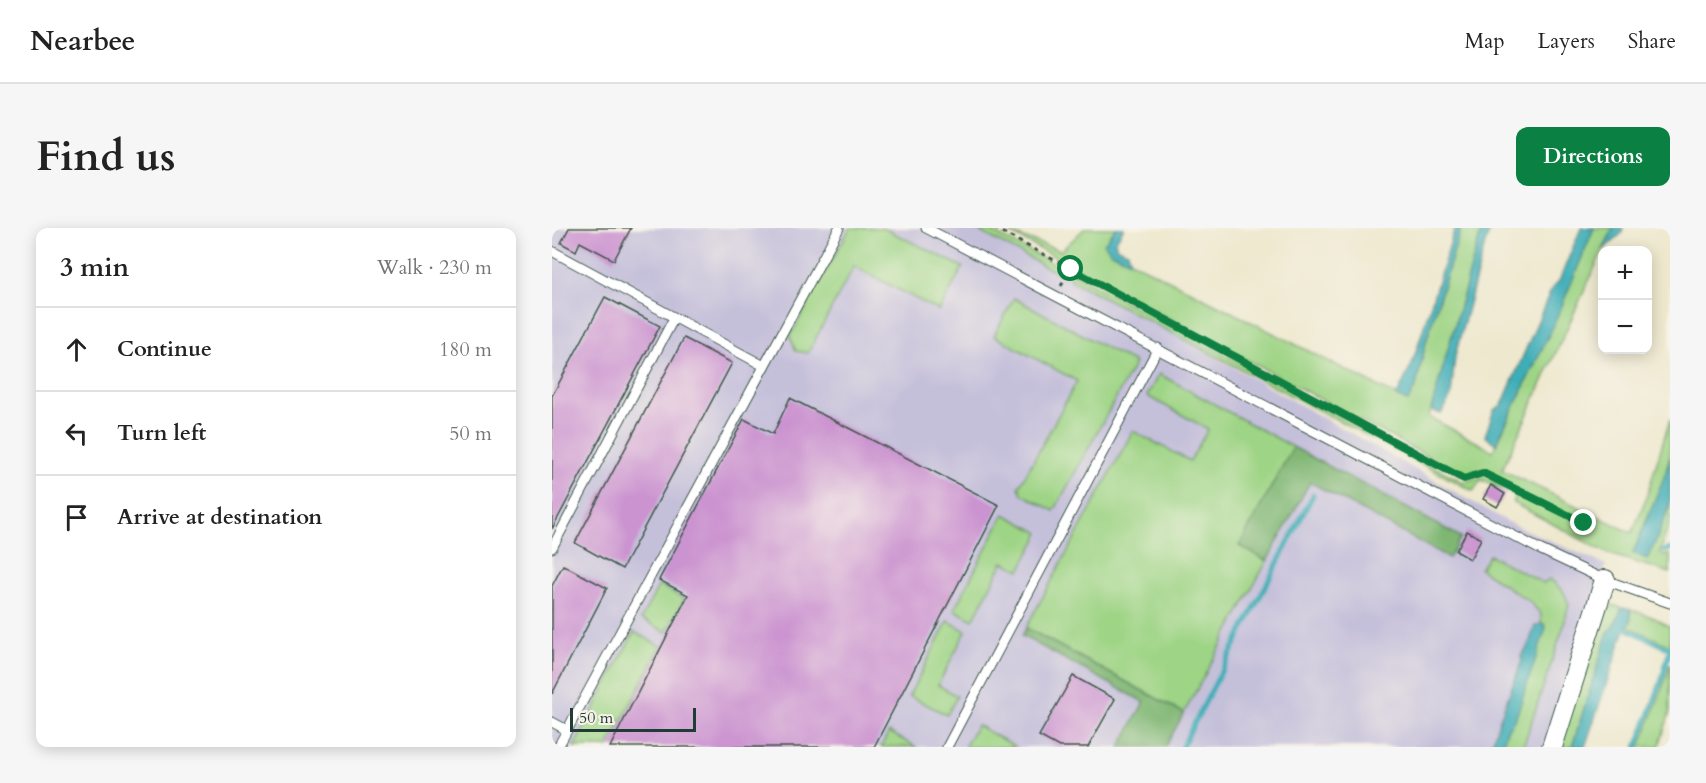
<!DOCTYPE html>
<meta charset="utf-8">
<style>
:root{--surface:#fff;--page:#f6f6f6;--text:#222;--muted:#767676;--line:#e0e0e0;--accent:#0b8043}
body{margin:0;font-family:Cardo,serif;background:var(--page);color:var(--text)}
.controls{position:absolute;right:18px;top:18px;display:grid;overflow:hidden;border-radius:12px;box-shadow:0 3px 15px #0003}
.controls button{width:54px;height:54px;display:grid;place-items:center;padding:0;border:0;border-bottom:2px solid var(--line);background:var(--surface);color:var(--text);font:30px sans-serif}
.scale{position:absolute;left:18px;bottom:15px;width:126px;box-sizing:border-box;padding-left:6px;border:3px solid #1f3d34;border-top:0;font-size:16px;line-height:21px;white-space:nowrap;color:#1f3d34;-webkit-text-stroke:4px #f7f3e8;paint-order:stroke}
.stop{position:absolute;width:18px;height:18px;margin:-14px;border:4px solid #0b8043;border-radius:50%;background:#fff}
.stop.end{background:#0b8043;border-color:#fff;box-shadow:0 2px 6px #0008}
.list{margin:0;padding:0;list-style:none}
h2{display:flex;justify-content:space-between;align-items:center;height:78px;margin:0;padding:0 24px;font-size:26px}
h2 small{font-size:20px;font-weight:400;color:var(--muted)}
.list li{display:grid;grid-template-columns:39px 1fr auto;gap:18px;align-items:center;box-sizing:border-box;height:84px;padding:0 24px;border-top:2px solid var(--line)}
.list b{display:block;font-size:22px;white-space:nowrap}
.list em{font-size:20px;font-style:normal;color:var(--muted)}
.icon{flex:none;width:33px;height:33px;fill:none;stroke:currentColor;stroke-width:2;stroke-linecap:round;stroke-linejoin:round}
.map{position:relative;flex:none;width:1118px;height:519px;overflow:hidden;border-radius:12px}
header{display:flex;align-items:center;gap:36px;box-sizing:border-box;height:84px;padding:0 30px;background:var(--surface);border-bottom:2px solid var(--line)}
header strong{font-size:28px}
nav{display:flex;gap:33px;margin-inline-start:auto;font-size:21px}
.intro{display:flex;align-items:center;justify-content:space-between;box-sizing:border-box;height:144px;padding:0 36px}
h1{margin:0;font-size:42px}
.button{padding:15px 27px;border-radius:12px;background:var(--accent);color:#fff;font-size:21px;font-weight:700}
main{display:flex;gap:36px;padding:0 36px}
aside{flex:1;background:var(--surface);border-radius:12px;box-shadow:0 3px 15px #0003}
.map>svg:first-child{display:block}
.industrial{fill:#c5c0da}
.green{fill:#9ed485;stroke:#5e885c;stroke-width:1.5}
.forest{fill:#7eb672;stroke:#4e7a53;stroke-width:1.5}
.water{fill:#3cadb7;stroke:#2e7576;stroke-width:1.5}
.lines{fill:none;stroke-linecap:round;stroke-linejoin:round}
.stream{stroke:#3cadb7;stroke-width:5}
.building{fill:#cb93d0}
.service-casing{stroke:#3e574b;stroke-width:11}
.minor-casing{stroke:#3e574b;stroke-width:22}
.path{stroke:#3e574b;stroke-width:3;stroke-dasharray:4.5 4.5;stroke-linecap:butt}
.service{stroke:#fff;stroke-width:9}
.minor{stroke:#fff;stroke-width:20}
.route{stroke:#0b8043;stroke-width:8}
</style>
<header>
<strong>Nearbee</strong>
<nav><a>Map</a><a>Layers</a><a>Share</a></nav>
</header>
<div class="intro"><h1>Find us</h1><a class="button">Directions</a></div>
<main>
<aside>
<h2>3 min<small>Walk · 230 m</small></h2>
<ul class="list">
<li><svg class="icon" aria-label="ahead" viewBox="0 0 24 24"><path d="M12 20V5M6 11l6-6 6 6"/></svg><div><b>Continue</b></div><em>180 m</em></li>
<li><svg class="icon" aria-label="left" viewBox="0 0 24 24"><path d="M17 20v-9H6M10 6l-5 5 5 5"/></svg><div><b>Turn left</b></div><em>50 m</em></li>
<li><svg class="icon" aria-label="arrive" viewBox="0 0 24 24"><path d="M6 21V4h12l-3 4 3 4H6"/></svg><div><b>Arrive at destination</b></div></li>
</ul>
</aside>
<div class="map">
<svg width="1118" height="519" viewBox="0 0 1118 519">
<rect width="100%" height="100%" fill="#f7f3e8"/>
<filter id="ink" filterUnits="userSpaceOnUse"><feTurbulence type="fractalNoise" baseFrequency=".0167" numOctaves="2"/><feDisplacementMap in="SourceGraphic" scale="12" xChannelSelector="R" yChannelSelector="G"/><feConvolveMatrix kernelMatrix="1 2 1 2 8 2 1 2 1" color-interpolation-filters="sRGB"/></filter>
<filter id="wash" filterUnits="userSpaceOnUse"><feTurbulence type="fractalNoise" baseFrequency=".008" numOctaves="4" result="noise"/><feDisplacementMap in="SourceGraphic" scale="24" xChannelSelector="R" yChannelSelector="G"/><feGaussianBlur stdDeviation="1.35" result="paint"/><feColorMatrix in="noise" values="0 0 0 0 0 0 0 0 0 0 0 0 0 0 0 0 0 1.4 0 .05"/><feComposite in="paint" operator="in"/></filter>
<g filter="url(#wash)">
<rect width="100%" height="100%" fill="#eee8ce"/>
<path class="industrial" d="M0 0H434L960 296 1054 337 992 519H0Z"/>
<path class="green" d="M298 0H331L411 39 387 83 302 38 256 125 244 123 238 108Z
M421 0H433L516 43 513 49Z
M533 0H564L553 16 561 25 579 33 855 173 864 158 874 114 909 0H930L877 189 941 223 1003 94 1042 0H1061L950 242 1080 305 1094 270 1118 191V229L1113 247 1081 325 1095 330 1104 313 1118 275V292L1108 325 1112 328 1118 326V345L1057 326 961 275 964 267 929 252 921 263 517 51 520 45 911 254 931 248 945 254 947 249 931 241 910 247 458 5 509 23Z
M462 70 583 135 502 283 470 266 467 259 525 153 442 108Z
M607 146 741 219 687 318 715 333 632 485 474 400 581 203 638 233 656 201 595 168Z
M452 286 488 305 468 342 451 334 421 392 402 382Z
M937 327 991 355 998 351 1011 363 1017 376 1011 400 971 519H950L955 502 964 489 992 396H989V386L977 373 928 341Z
M107 357 132 371 114 404 89 391Z
M1057 376 1070 380 1064 394 1055 407 1020 519H1005L1052 378Z
M1078 381 1103 390 1118 399V418L1076 398 1079 393Z
M396 393 414 403 386 457 405 468 395 487 357 468Z
M82 404 109 418 56 519H22Z
M1118 435V484L1107 519H1088C1098 491 1111 464 1118 435Z
M425 497 464 519H415L413 518Z
M337 504 364 519H329Z"/>
<path class="forest" d="M741 219 909 309 897 330 758 254 715 333 687 318Z
M474 400 632 485 613 519H568L592 474 470 408Z"/>
<path class="water" d="M564 0H572L563 14 565 20 576 24 579 33 560 25 552 16Z
M903 0H909L874 114 864 158 856 173 844 169 860 136Z
M930 0H939L933 16 903 128 899 168 889 186 879 182Z
M1029 0H1042L1003 94 944 216 933 208 942 182 950 177 1000 60 1007 53Z
M1061 0H1071L1070 5 1051 22Z
M1118 229V275L1104 313 1095 331 1081 325 1113 247Z
M1070 380 1078 381 1079 393 1073 401 1033 519H1020L1055 407 1064 394Z
M989 396H992L994 400 964 489 955 502 950 519H939C947 490 959 462 970 433L969 428 976 418 983 398Z"/>
<g class="lines">
<path class="stream" d="M1112 323 1118 321
M1073 400 1118 421 1109 454 1085 519
M630 519 761 267"/>
</g>
<g id="blocks">
<path class="building" d="M17 0H79L62 32 28 14 24 23 9 15Z
M53 69 108 98 0 301V168Z
M132 110 180 135 70 341 23 315Z
M238 170 447 277 322 519H58L136 367 107 352 192 191 221 206Z
M939 257 953 266 945 279 931 271Z
M915 303 929 311 918 331 904 323Z
M11 337 55 360 0 466V358Z
M521 448 563 471 536 519H507L487 508Z"/>
</g>
</g>
<g filter="url(#ink)">
<use href="#blocks" fill-opacity="0" stroke="#3e574b" stroke-width="1.5"/>
<g class="lines">
<defs>
<path id="service" d="M374 0 987 321 1053 352 1118 375
M0 23 212 138
M0 320 122 90
M0 494 15 502
M6 519 287 0
M395 519 606 120"/>
<path id="minor" d="M1000 519 1053 352"/>
</defs>
<use href="#service" class="service-casing"/>
<use href="#minor" class="minor-casing"/>
<path class="path" d="M442 0 912 251 931 245 1032 295
M509 58 519 41"/>
<use href="#service" class="service"/>
<use href="#minor" class="minor"/>
</g>
</g>
<g class="lines" filter="url(#ink)">
<path class="route" d="M519 41 912 251 931 245 1032 295"/>
</g>
</svg>
<div class="controls">
<button>+</button>
<button>−</button>
</div>
<div class="scale">50 m</div>
<div class="stop" style="left:519px;top:41px"></div>
<div class="stop end" style="left:1032px;top:295px"></div>
</div>
</main>
